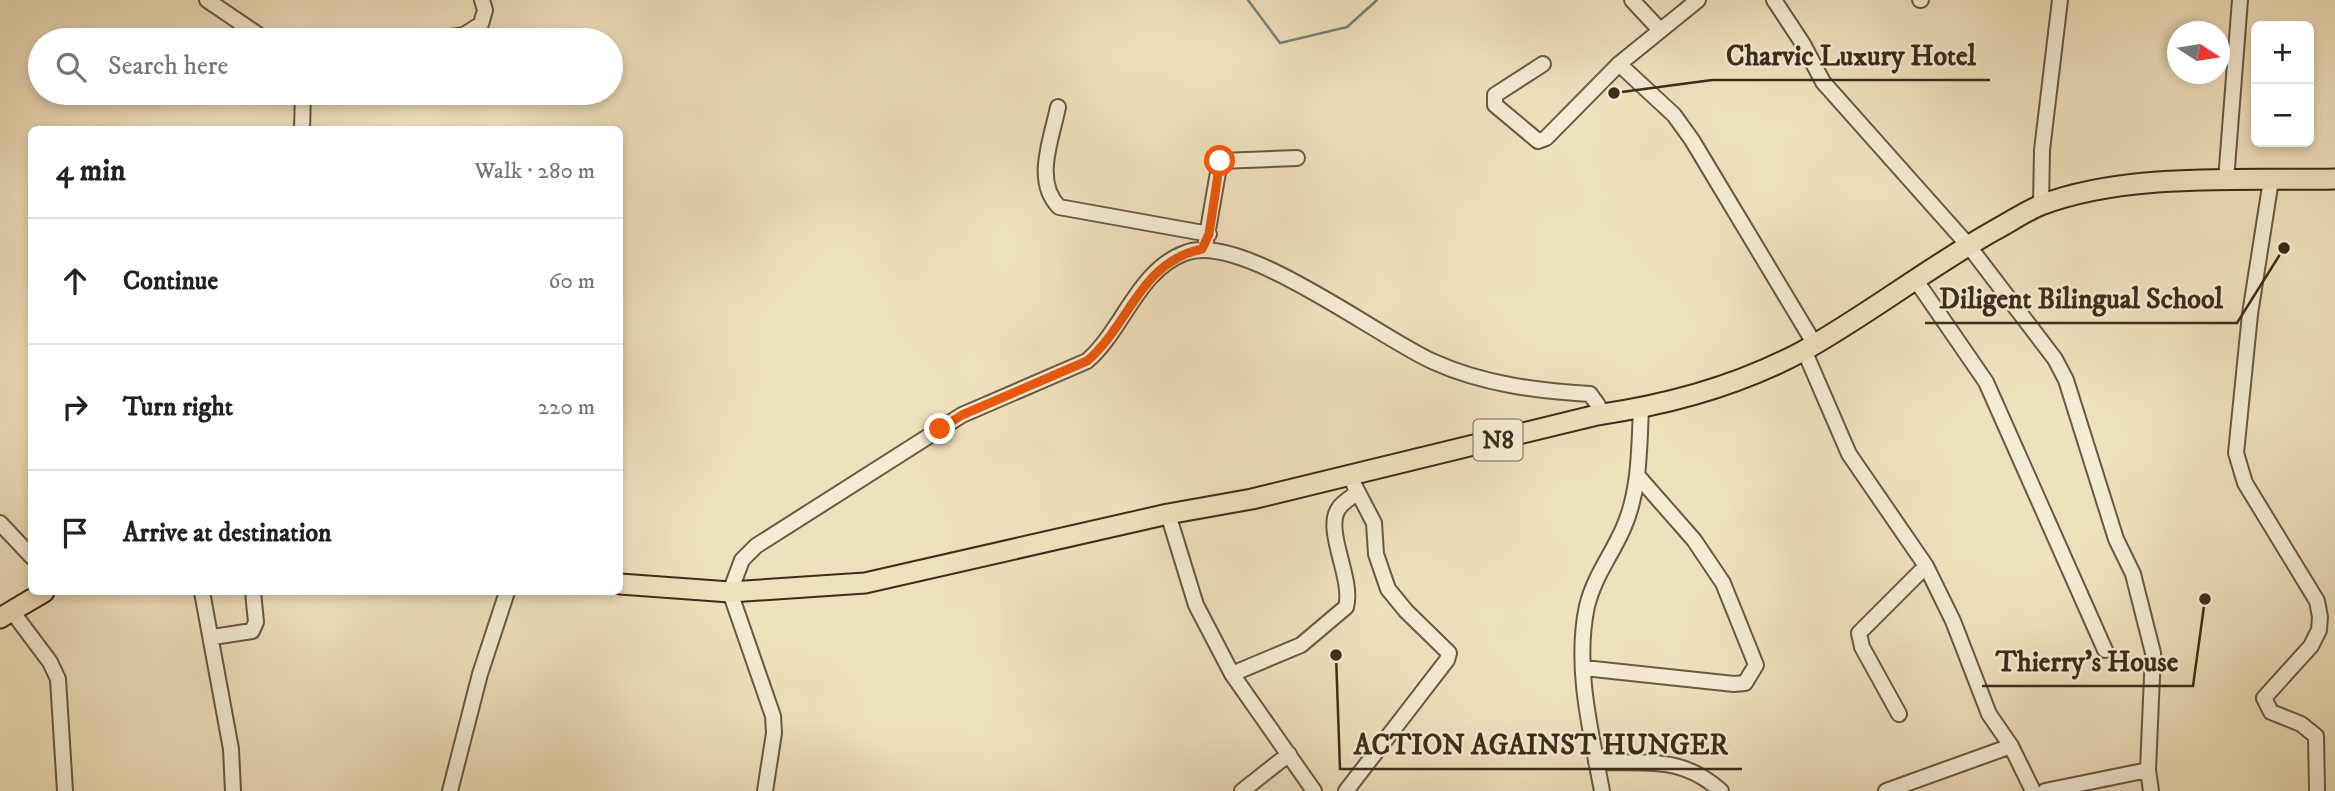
<!DOCTYPE html>
<meta charset="utf-8">
<style>
:root{--surface:#fff;--page:#f6f6f6;--text:#222;--muted:#767676;--line:#e0e0e0}
body{margin:0;font-family:"IM FELL DW Pica",serif;background:var(--page);color:var(--text)}
.controls{position:absolute;right:21px;top:21px;display:grid;overflow:hidden;border-radius:10px;box-shadow:0 4px 10px #0003}
.controls button{width:63px;height:63px;display:grid;place-items:center;padding:0;border:0;border-bottom:2px solid var(--line);background:var(--surface);color:var(--text);font:35px sans-serif}
.compass{position:absolute;left:2167px;top:21px;width:63px;height:63px;border-radius:50%;background:var(--surface);box-shadow:0 4px 10px #0003;rotate:102deg}
.stop{position:absolute;width:21px;height:21px;margin:-16px;border:5px solid #ea580c;border-radius:50%;background:#fff}
.stop.end{background:#ea580c;border-color:#fff;box-shadow:0 2px 7px #0008}
.list{margin:0;padding:0;list-style:none}
h2{display:flex;justify-content:space-between;align-items:center;height:91px;margin:0;padding:0 28px;font-size:30px}
h2 small{font-size:23px;font-weight:400;color:var(--muted)}
.list li{display:grid;grid-template-columns:46px 1fr auto;gap:21px;align-items:center;box-sizing:border-box;height:126px;padding:0 28px;border-top:2px solid var(--line)}
.list b{display:block;font-size:26px;white-space:nowrap}
.list em{font-size:23px;font-style:normal;color:var(--muted)}
.icon{flex:none;width:38px;height:38px;fill:none;stroke:currentColor;stroke-width:2;stroke-linecap:round;stroke-linejoin:round}
.map{position:relative;flex:none;width:2335px;height:791px;overflow:hidden}
.search{position:absolute;background:var(--surface);box-shadow:0 4px 10px #0003;left:28px;top:28px;width:595px;height:77px;display:flex;align-items:center;gap:18px;box-sizing:border-box;padding:0 24px;border-radius:38px;color:var(--muted);font-size:26px}
.panel{position:absolute;background:var(--surface);box-shadow:0 4px 10px #0003;left:28px;top:126px;width:595px;height:469px;border-radius:10px}
.map>svg:first-child{display:block}
.lines{fill:none;stroke-linecap:round;stroke-linejoin:round}
.stream{stroke:#778179;stroke-width:2.5}
.minor-casing{stroke:#6a5842;stroke-width:18}
.highway-casing{stroke:#3e2b19;stroke-width:23}
.minor{stroke:#f5ecd4;stroke-width:14}
.highway{stroke:#f0e1bd;stroke-width:19}
.route{stroke:#ea580c;stroke-width:9}
.labels{text-anchor:middle;stroke-width:5;stroke-linejoin:round;paint-order:stroke}
.shield{fill:#f5ecd4;stroke:#756551;stroke-width:2}
.shield-label{font-size:24px;font-weight:bold;fill:#3e2b19}
.leader{fill:none;stroke:#3e2b19;stroke-width:2.5}
.callout-dot{fill:#3e2b19;stroke:#f5ecd4;stroke-width:2.5}
.callout-label{font-size:28px;text-anchor:middle;font-weight:bold;fill:#3e2b19;stroke:#f5ecd4;stroke-width:5;stroke-linejoin:round;paint-order:stroke}
</style>
<div class="map">
<svg width="2335" height="791" viewBox="0 0 2335 791">
<rect width="100%" height="100%" fill="#f0e1bd"/>
<filter id="stains"><feTurbulence type="fractalNoise" baseFrequency=".00286" numOctaves="4"/><feColorMatrix values="0 0 0 0 .2 0 0 0 0 .09 0 0 0 0 .02 0 0 0 .5 -.17"/></filter>
<radialGradient id="worn" r=".72"><stop offset=".6" stop-color="#630" stop-opacity="0"/><stop offset="1" stop-color="#630" stop-opacity=".3"/></radialGradient>
<g class="lines">
<path class="stream" d="M1248 0 1280 43 1347 27 1377 0"/>
<defs>
<path id="minor" d="M207 0 266 40
M1632 0 1659 29
M1774 0 1803 44 1823 82 1968 245 2055 359 2066 380 2116 539 2133 574 2153 653 2148 770 2151 791
M1920 0H1921
M433 40 464 35 481 24 485 10 482 0
M1543 64 1495 95V105L1538 141 1546 138 1619 64 1698 0
M1619 64 1674 115 1692 140 1814 343
M1058 107C1052 138 1033 181 1059 207L1209 234
M302 130 303 93
M2226 180 2240 0
M2271 180 2250 314 2236 453 2245 483 2317 601 2320 617 2319 630 2311 646 2264 698 2271 712 2301 724 2316 736 2317 791
M2041 205 2042 150 2060 0
M1206 241 1220 161 1297 158
M1915 279 1986 382 2105 650
M1804 350 1849 454 1926 566 1953 621 1989 714 2011 746 2033 791
M1168 514 1196 605 1232 674 1314 791
M0 523 32 557
M202 592 231 749 233 791
M11 610 50 662 58 679 65 791
M213 637 252 631 256 622 253 592
M1584 668 1734 684 1745 683 1756 665 1723 583 1694 540 1637 475
M1232 674 1301 645 1346 607C1354 578 1323 530 1339 508 1343 502 1351 498 1356 493
M1899 714 1862 647 1859 633 1926 566
M1596 762C1647 764 1681 755 1721 791
M450 791 480 674 507 592
M765 791 774 733 773 716 730 592 742 560 756 546 962 415 1087 361C1123 330 1138 270 1185 253 1242 231 1379 338 1434 362 1483 384 1537 391 1590 394L1598 405 1597 415
M1242 791 1289 754
M1346 791 1447 660 1449 653 1406 611 1388 589 1376 554 1374 523 1349 475
M1602 791C1591 732 1574 667 1587 606 1594 577 1611 556 1623 529 1640 491 1639 449 1641 409
M1886 791 2011 746
M2045 791 2148 770"/>
<path id="highway" d="M620 584 730 592 865 583 1168 514 1252 499 1597 415C1667 405 1740 385 1803 351 1869 314 1929 267 1995 230 2010 222 2026 211 2041 205 2127 172 2244 181 2335 179
M0 618 44 592"/>
</defs>
<use href="#minor" class="minor-casing"/>
<use href="#highway" class="highway-casing"/>
<use href="#minor" class="minor"/>
<use href="#highway" class="highway"/>
</g>
<g class="lines">
<path class="route" d="M940 429 962 415 1087 361C1130 324 1140 262 1202 249L1209 234 1220 161"/>
</g>
<g class="labels">
<rect class="shield" x="1473.5" y="419.5" width="49" height="41" rx="5"/>
<g class="shield-label">
<text x="1498" y="448">N8</text>
</g>
</g>
<path class="leader" d="M1614 93L1712 80H1990M2284 248L2237 323H1925M2205 599L2193 686H1982M1336 655L1340 769H1742"/>
<g class="callout-dot">
<circle cx="1614" cy="93" r="7"/>
<circle cx="2284" cy="248" r="7"/>
<circle cx="2205" cy="599" r="7"/>
<circle cx="1336" cy="655" r="7"/>
</g>
<g class="callout-label">
<text x="1851" y="65">Charvic Luxury Hotel</text>
<text x="2081" y="308">Diligent Bilingual School</text>
<text x="2087" y="671">Thierry’s House</text>
<text x="1541" y="754">ACTION AGAINST HUNGER</text>
</g>
<rect width="100%" height="100%" filter="url(#stains)"/>
<rect width="100%" height="100%" fill="url(#worn)"/>
</svg>
<div class="controls">
<button>+</button>
<button>−</button>
</div>
<svg class="compass" viewBox="-18 -18 36 36"><path d="M0-13l5 13h-10z" fill="#e53935"/><path d="M0 13l5-13h-10z" fill="#767676"/></svg>
<div class="stop" style="left:1220px;top:161px"></div>
<div class="stop end" style="left:940px;top:429px"></div>
<div class="search"><svg class="icon" aria-label="search" viewBox="0 0 24 24"><circle cx="10" cy="10" r="6"/><path d="M15 15l6 6"/></svg>Search here</div>
<section class="panel">
<h2>4 min<small>Walk · 280 m</small></h2>
<ul class="list">
<li><svg class="icon" aria-label="ahead" viewBox="0 0 24 24"><path d="M12 20V5M6 11l6-6 6 6"/></svg><div><b>Continue</b></div><em>60 m</em></li>
<li><svg class="icon" aria-label="right" viewBox="0 0 24 24"><path d="M7 20v-9h11M14 6l5 5-5 5"/></svg><div><b>Turn right</b></div><em>220 m</em></li>
<li><svg class="icon" aria-label="arrive" viewBox="0 0 24 24"><path d="M6 21V4h12l-3 4 3 4H6"/></svg><div><b>Arrive at destination</b></div></li>
</ul>
</section>
</div>
